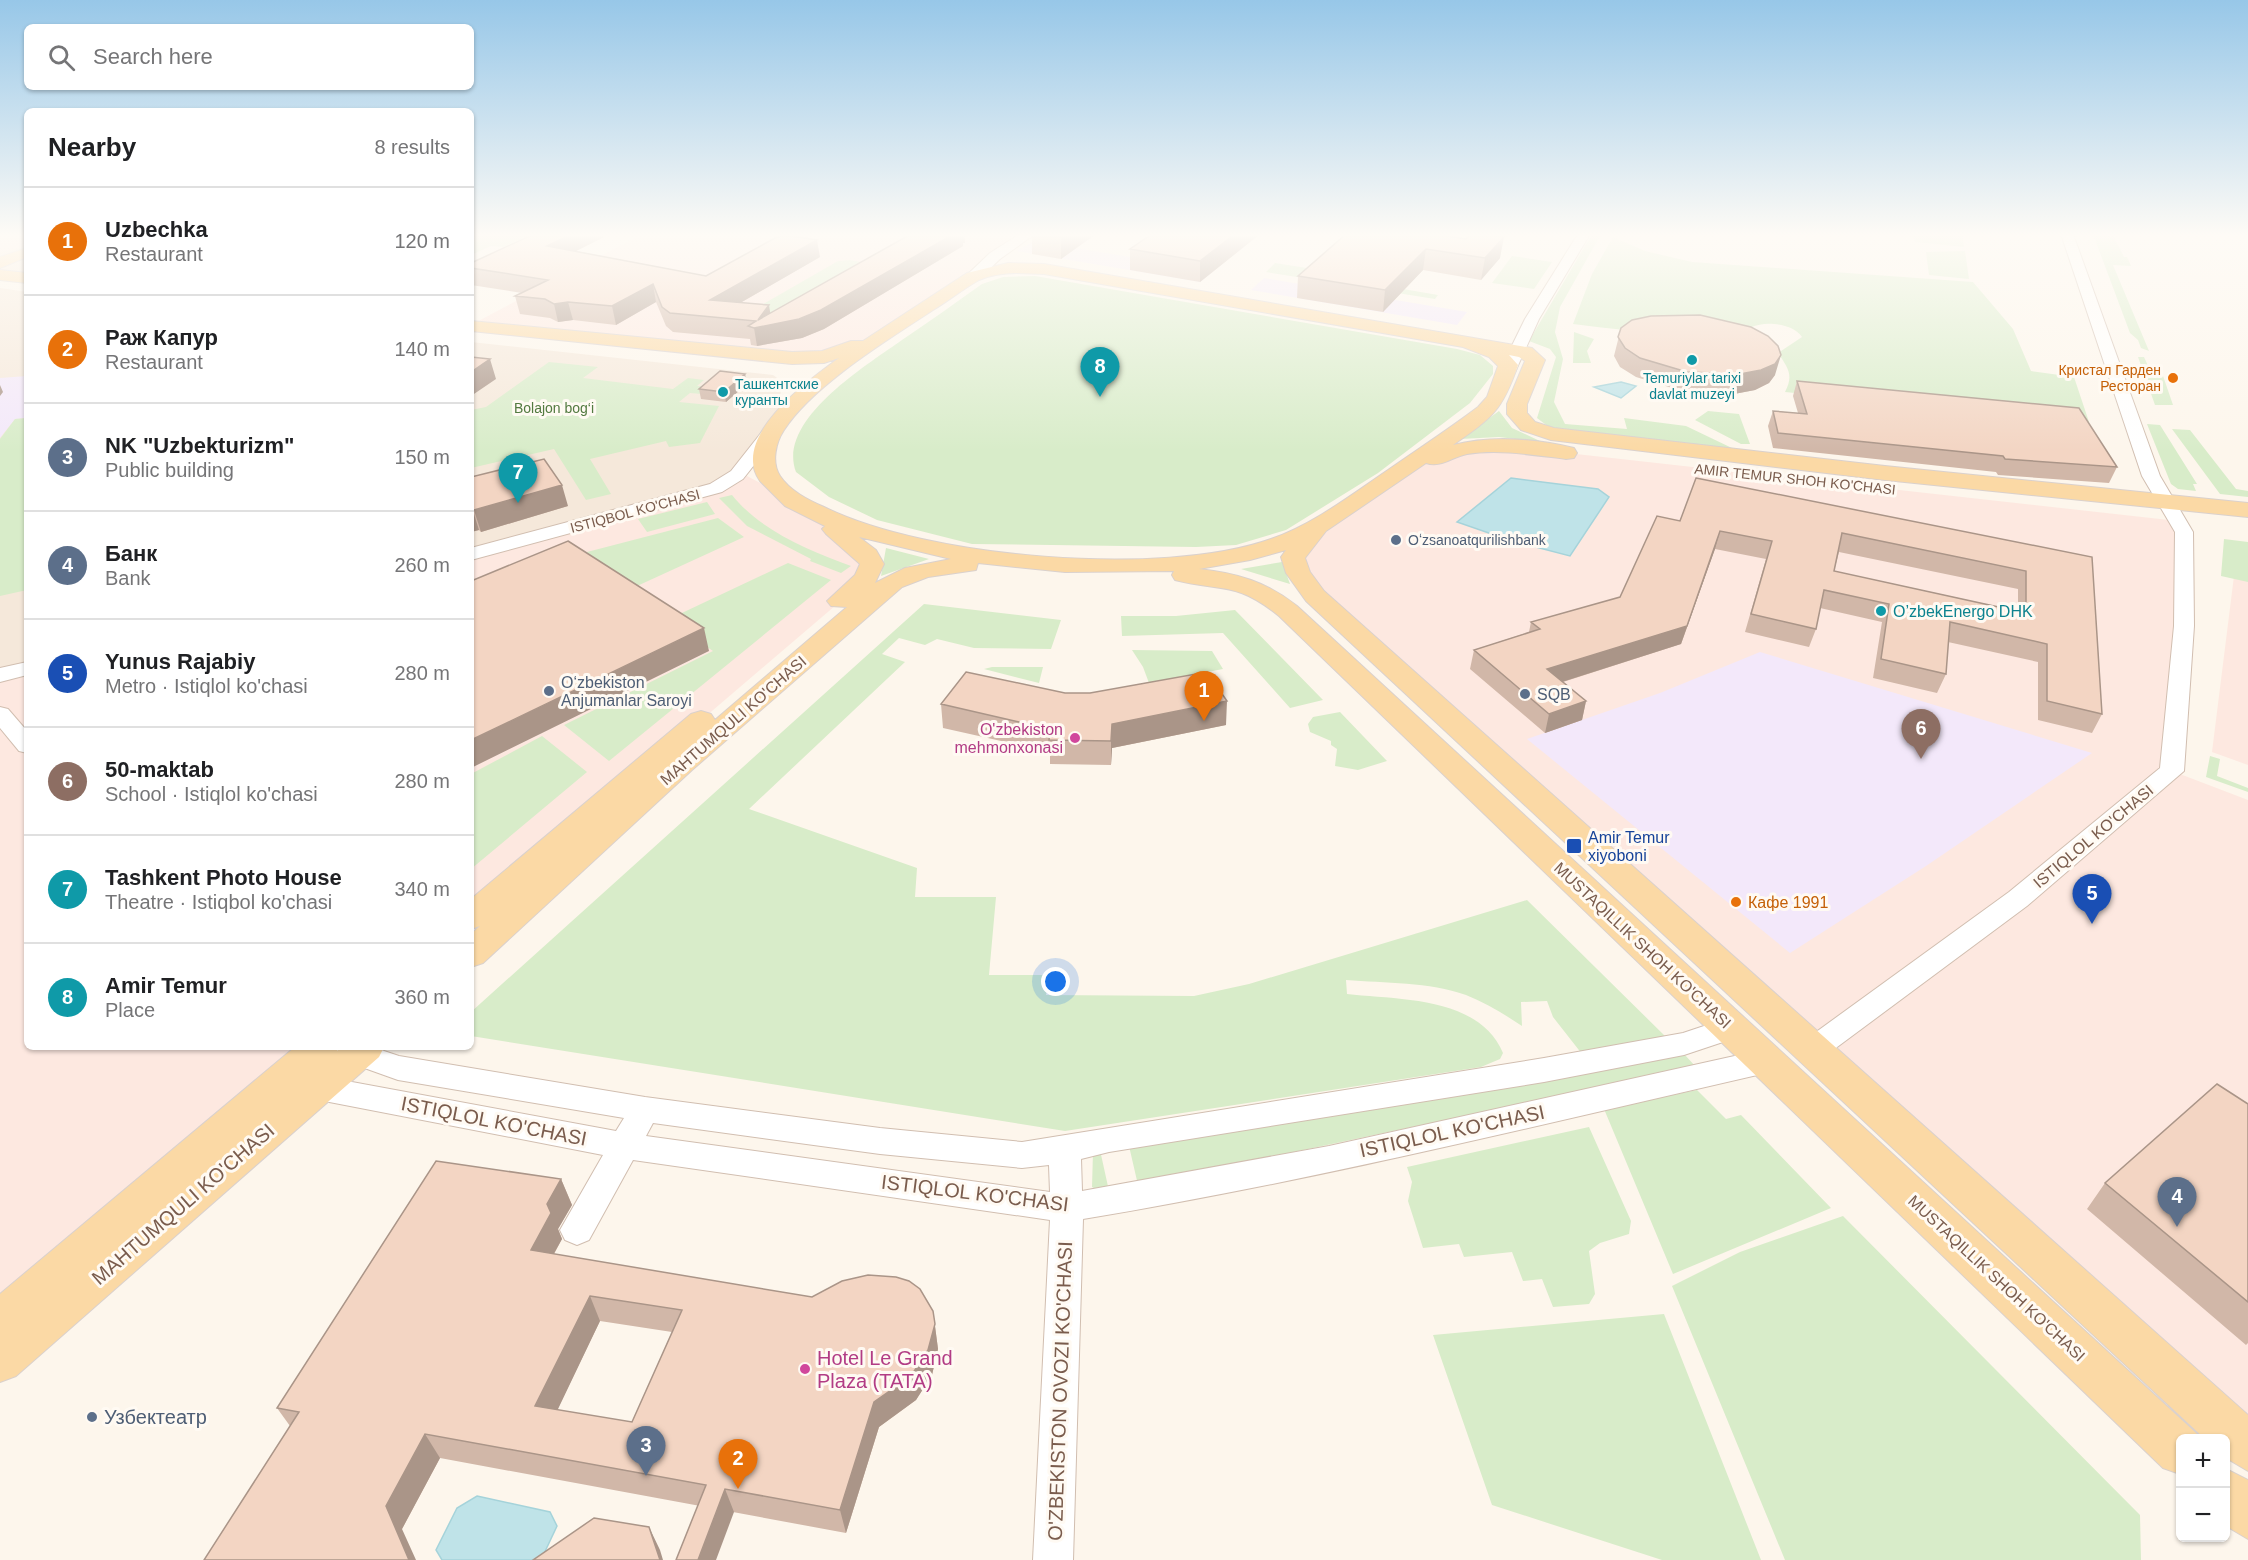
<!DOCTYPE html>
<meta charset="utf-8">
<style>
:root{--surface:#fff;--page:#f2f2f2;--text:#202124;--muted:#757577;--line:#e0e0e0;--accent:#e76f51}
body{margin:0;font-family:Arial,sans-serif;background:var(--page);color:var(--text)}
.controls{position:absolute;right:18px;bottom:18px;display:grid;overflow:hidden;border-radius:9px;box-shadow:0 2px 4px #0004}
.controls button{width:54px;height:54px;display:grid;place-items:center;padding:0;border:0;border-bottom:2px solid var(--line);background:var(--surface);color:var(--text);font:30px sans-serif}
.you{position:absolute;left:1056px;top:982px;width:21px;height:21px;margin:-15px;border:4px solid #fff;border-radius:50%;background:#1a73e8;box-shadow:0 0 0 9px #1a73e833}
.badge{display:grid;place-items:center;width:39px;height:39px;border-radius:50%;background:var(--accent);color:#fff;font-size:20px;font-weight:700}
.pin{position:absolute;translate:-50% -50px;filter:drop-shadow(0 2px 3px #0008)}
.pin::after{content:'';position:absolute;top:32px;width:21px;height:18px;background:inherit;clip-path:polygon(0 0,100% 0,50% 100%)}
.list{margin:0;padding:0;list-style:none}
h2{display:flex;justify-content:space-between;align-items:center;height:78px;margin:0;padding:0 24px;font-size:26px}
h2 small{font-size:20px;font-weight:400;color:var(--muted)}
.list li{display:grid;grid-template-columns:39px 1fr auto;gap:18px;align-items:center;box-sizing:border-box;height:108px;padding:0 24px;border-top:2px solid var(--line)}
.list b{display:block;font-size:22px;white-space:nowrap}
.list p{margin:0;font-size:20px;white-space:nowrap;color:var(--muted)}
.list em{font-size:20px;font-style:normal;color:var(--muted)}
.icon{flex:none;width:33px;height:33px;fill:none;stroke:currentColor;stroke-width:2;stroke-linecap:round;stroke-linejoin:round}
.map{position:relative;flex:none;width:2248px;height:1560px;overflow:hidden}
.search{position:absolute;background:var(--surface);box-shadow:0 2px 4px #0004;left:24px;top:24px;width:450px;height:66px;display:flex;align-items:center;gap:15px;box-sizing:border-box;padding:0 21px;border-radius:9px;color:var(--muted);font-size:22px}
.panel{position:absolute;background:var(--surface);box-shadow:0 2px 4px #0004;left:24px;top:108px;width:450px;height:942px;border-radius:9px}
.map>svg:first-child{display:block}
.residential{fill:#f5e8da}
.commercial{fill:#fde8e0}
.education{fill:#f3e8fa}
.green{fill:#d8ecc9}
.water{fill:#bfe3e8;stroke:#a5d3da;stroke-width:1.5}
.lines{fill:none;stroke-linecap:round;stroke-linejoin:round}
.minor-casing{stroke:#d1beb0;stroke-width:2}
.major-casing{stroke:#dad1cd;stroke-width:2}
.minor{fill:#fff;fill-rule:evenodd}
.major{fill:#fbd9a5;fill-rule:evenodd}
.wall{fill:#d1b7a8;fill-rule:evenodd}
.shaded-wall{fill:#aa9588}
.building{fill:#f3d5c3;stroke:#aa9588;stroke-width:1.5;fill-rule:evenodd}
.culture-dot{fill:#0f9aa8;stroke:#fffaf3;stroke-width:2}
.food-dot{fill:#e8710a;stroke:#fffaf3;stroke-width:2}
.service-dot{fill:#5c6f8a;stroke:#fffaf3;stroke-width:2}
.hotel-dot{fill:#d1479c;stroke:#fffaf3;stroke-width:2}
.transit-dot{fill:#1a4fb4;stroke:#fffaf3;stroke-width:2}
.labels{text-anchor:middle;stroke-width:6;stroke-linejoin:round;paint-order:stroke}
.far-food-label{font-size:14px;fill:#c56008;stroke:#fffaf3;text-anchor:end}
.far-culture-label{font-size:14px;fill:#0d838f;stroke:#fffaf3}
.far-park-label{font-size:14px;fill:#537a41;stroke:#fffaf3}
.far-street-label{font-size:14px;fill:#7a5c4d;stroke:#fffaf3}
.far-service-label{font-size:14px;fill:#4e5e75;stroke:#fffaf3;text-anchor:start}
.culture-label{font-size:16px;fill:#0d838f;stroke:#fffaf3;text-anchor:start}
.service-label{font-size:16px;fill:#4e5e75;stroke:#fffaf3;text-anchor:start}
.street-label{font-size:16px;fill:#7a5c4d;stroke:#fffaf3}
.hotel-label{font-size:16px;fill:#b23c85;stroke:#fffaf3;text-anchor:end}
.transit-label{font-size:16px;fill:#164399;stroke:#fffaf3;text-anchor:start}
.food-label{font-size:16px;fill:#c56008;stroke:#fffaf3;text-anchor:start}
.near-street-label{font-size:20px;fill:#7a5c4d;stroke:#fffaf3}
.near-hotel-label{font-size:20px;fill:#b23c85;stroke:#fffaf3;text-anchor:start}
.near-service-label{font-size:20px;fill:#4e5e75;stroke:#fffaf3;text-anchor:start}
</style>
<div class="map">
<svg width="2248" height="1560" viewBox="0 0 2248 1560">
<rect width="100%" height="100%" fill="#fdf6ec"/>
<path class="residential" d="M0 234H27V272L0 270Z
M0 288 27 292V668L0 675Z
M471 342 773 375 780 380 781 385 779 420 728 482 471 554Z"/>
<path class="commercial" d="M0 234H27V246L0 252Z
M642 234H1029L869 340 824 357 471 325Z
M1446 452H1558L2178 521 2172 771 2248 800V1447L1340 621 1294 562 1355 502Z
M737 475 747 476 785 496 867 555 863 582 471 917V554L687 498Z
M2238 544 2248 545V765L2212 752Z
M27 668V1047H320L0 1321V675Z"/>
<path class="education" d="M1034 241 1214 271 1200 282 1017 251Z
M1264 278 1467 312 1457 325 1251 290Z
M27 376V418L15 419 0 438V378Z
M1760 652 2092 753 1926 866 1790 953 1527 739 1660 693Z"/>
<path class="green" d="M471 234H532L503 247 491 246 471 255Z
M1592 234H1601L1560 307 1555 332 1563 359 1554 402 1565 424 1627 429 1624 418 1686 426 1734 449 1554 431 1537 418 1556 357 1550 349 1529 341Z
M1910 234H1962L1964 247 1916 242Z
M2093 234 2114 237 2124 257H2127L2131 266 2113 265 2149 351 2141 348 2138 340 2130 333Z
M1613 237 1645 251 1692 262 1973 282 2013 329 2031 371 2074 377 2089 422 1785 392C1794 375 1788 368 1778 353L1802 337C1796 328 1784 325 1774 324 1758 322 1748 330 1734 331 1681 336 1625 331 1573 324L1592 274Z
M1965 251 1969 279 1929 275 1926 252Z
M1512 256 1552 262 1534 289 1492 283Z
M850 260 866 263 774 316 753 310 838 261Z
M1275 263 1408 284 1403 289 1438 295 1435 299 1266 272Z
M1035 276 1457 349 1480 355 1493 366V374L1470 403 1378 473 1286 530 1236 545 1196 547 972 544 877 520 829 497 796 472C776 420 867 365 902 340 929 322 955 303 982 284L1003 277Z
M1574 332 1594 339 1587 351 1591 363H1573Z
M2138 357H2144L2149 368 2161 370 2173 405H2155Z
M549 362 598 367 583 378 673 389 688 378 704 380 697 386 710 387 702 394 690 393 679 402 719 406 700 443 669 447 666 441 590 459 611 494 586 500 554 449 471 468V410L486 407Z
M1499 411 1512 428 1542 442 1499 437 1460 439Z
M1708 411 1739 414 1750 444H1741L1695 420Z
M27 418V590L0 596V439L15 419Z
M2147 424 2160 425 2197 484H2193L2196 491 2178 489 2171 484Z
M2172 429 2190 430 2236 489 2248 491V497L2220 494Z
M732 495C761 531 808 550 851 566L841 573 810 561 811 559 747 526 719 498Z
M707 502 715 514 647 532 638 519Z
M718 518 744 537 624 592 471 582Z
M2224 539 2248 542V582L2221 576Z
M886 548 929 559 881 576Z
M1282 562 1290 584 1241 569Z
M788 563 831 580 609 761 564 725 713 651 667 620Z
M924 604 1061 620 1051 649 974 648 937 639 925 645 899 638 882 654 905 662 749 809 917 868 915 897H996L989 975H1049L1046 995 1194 996 1249 984 1527 900 1666 1037 1582 1054 1553 1017 1547 1001 1521 1002 1522 1026C1504 1014 1486 1003 1466 995 1429 982 1385 983 1346 980L1347 994C1399 1000 1479 996 1503 1053L1500 1059 1481 1067 1065 1131 471 1036V1012Z
M1235 610 1323 700 1290 708 1223 633 1122 636 1121 616H1176Z
M1132 650 1212 651 1223 669 1149 683 1143 667Z
M992 667H1043L1039 683 984 669Z
M1340 712 1387 761 1358 770 1335 766 1337 749 1331 745V741L1310 732 1308 724 1313 717Z
M542 736 587 772 471 869V774Z
M2210 756 2220 759 2217 776 2248 788V792L2206 777Z
M1684 1054 1696 1067 1138 1185 1129 1146Z
M1697 1090 1726 1119 1741 1115 1831 1208 1673 1274 1604 1109Z
M1589 1127 1631 1221 1629 1234 1600 1243 1589 1251 1595 1294 1589 1304 1553 1307 1542 1279 1523 1281 1512 1252 1464 1257 1459 1244 1423 1248 1408 1201 1412 1182 1407 1167Z
M1100 1150 1109 1191 1103 1193 1092 1187 1093 1152Z
M1843 1216 2140 1515 2141 1560H1785L1672 1286 1740 1252Z
M1664 1314 1761 1560H1662L1492 1505 1433 1335Z"/>
<path class="water" d="M1621 382 1636 386 1621 398 1594 387Z
M1511 478 1598 489 1609 497 1570 556 1509 540 1457 522Z
M477 1496 550 1512 557 1526 541 1560H442L436 1550 457 1508Z"/>
<g class="lines">
<defs>
<path id="minor" d="M1020 234H1035L1000 259 978 280H968V274L990 253Z
M1578 234H1590L1539 319 1515 372 1507 377 1502 375 1499 372 1525 319Z
M2061 234H2073L2160 476 2193 532 2194 626 2184 771 2027 906 1821 1059 1811 1063 1801 1059 1796 1051 1801 1043 2009 892 2160 768 2174 626 2175 532 2142 476Z
M775 422 781 423 783 427 781 431 743 479 722 492 471 560V548L710 484 731 471 769 423Z
M27 662V675L0 682V668Z
M0 707 8 709 27 731V753L19 751 0 728Z
M1731 1017 1741 1020 1746 1028 1741 1036 1684 1055 1544 1082 1109 1152 1081 1159 1082 1191 1329 1146 1766 1049 1777 1053 1781 1061 1777 1069 1766 1073C1539 1125 1313 1181 1083 1219L1073 1560H1033L1050 1220 633 1160 589 1240 577 1245 565 1240 560 1230 603 1155 319 1100 299 1092 295 1083 299 1074 310 1071 325 1077 616 1131 624 1118 398 1080 328 1055 323 1047H372L399 1056 645 1097 880 1128 1022 1142 1544 1058 1683 1033ZM653 1123 880 1154 1022 1168 1049 1165 1050 1192 646 1136Z"/>
<path id="major" d="M27 248V257L0 268V257Z
M1008 263 1044 264 1532 348 1545 360 1527 404V413L1535 422 1554 428 1885 466 2248 503V517L1885 480 1551 440 1521 430 1507 414V404L1525 361 1519 357 1509 355 1518 365C1502 411 1493 417 1453 445 1491 435 1536 439 1574 448L1577 453 1574 458 1566 459C1533 455 1499 449 1467 454 1452 457 1441 468 1426 463L1326 531 1305 558 1310 572 1324 591 2248 1415V1471L2226 1458V1438H2204L1306 601 1286 573 1281 557 1286 550 1250 560 1199 569C1237 573 1267 582 1297 606L2197 1434 2199 1438H2180V1474L2163 1468 1279 616C1236 581 1223 592 1175 580L1172 575 1174 571 1065 572 978 563 976 570 928 577 902 587 692 770 483 963 471 967V934L480 926 471 929V899L691 714 701 711 711 714 715 720 847 607 831 606 827 601 855 575 860 564 826 534 822 529 825 526 785 506 760 481C729 437 809 380 839 358L824 363 792 364 471 331V321L792 352 822 351 851 341H863L967 273ZM1017 273 1044 274 1463 347 1489 357 1498 366 1487 397 1478 407C1449 429 1418 449 1388 470 1351 495 1314 524 1271 539 1161 578 927 558 824 507 808 500 790 491 780 476 771 462 776 442 784 430 813 385 889 339 933 310 948 301 963 289 979 280 991 275 1004 273 1017 273ZM859 537 951 559 905 568 875 583 884 564 876 550Z
M0 270 27 273V283L0 280Z
M295 1047H338L337 1051 341 1047H384L379 1057 16 1376 0 1382V1294Z
M2226 1469 2248 1480V1539L2226 1526Z"/>
</defs>
<use href="#minor" class="minor-casing"/>
<use href="#major" class="major-casing"/>
<use href="#minor" class="minor"/>
<use href="#major" class="major"/>
</g>
<path class="wall" d="M911 234H964L965 243H963V246L824 329 802 338 757 346 751 345 750 339 673 332 666 326 656 302 616 325 573 320 558 322 550 318 520 314 515 296 522 293 471 285V263L604 237 576 251 706 276 820 257 740 303 770 313Z
M1032 234H1096L1061 259 1032 254Z
M1152 234H1260L1200 282 1130 270V249Z
M1346 234 1500 258 1481 280 1423 270 1383 312 1297 298 1298 276Z
M1621 328 1775 375 1769 383 1755 390 1734 394 1682 391 1636 377 1620 367 1614 356Z
M745 374 747 384 726 402 701 399 699 389Z
M1797 381 2117 467 2109 483 1998 475 1996 472 1773 448 1768 426 1773 411 1798 413 1793 396Z
M471 477 568 506 481 532 479 530 471 532Z
M1696 478 2092 557 2102 714 2092 733 2038 720V662L1948 642 1946 674 1937 693 1873 678 1882 622 1820 608 1816 629 1809 647 1745 632 1766 559 1715 549 1681 644 1563 682 1586 701 1582 720 1545 733 1470 669 1474 650 1529 632 1531 622 1620 597 1680 521ZM1839 552 2018 589V611L1834 571Z
M1065 693 1226 725 1112 748 1111 765 1050 764V752L943 728 941 704Z
M2248 1104V1343L2246 1345 2087 1209 2105 1183Z
M561 1179 572 1205 558 1229 562 1239 554 1254 812 1297 933 1311 938 1349 932 1375 916 1400 879 1427 846 1533 440 1458 402 1529 290 1426 277 1408ZM600 1321 672 1332 632 1422 557 1410Z"/>
<path class="shaded-wall" d="M572 234H603L604 237 552 263 547 246Z
M954 234H964L965 243H963V246L824 329 802 338 757 346 754 328 758 320 769 305 772 324Z
M1065 234H1096L1061 259V237Z
M1235 234H1260L1200 282V261Z
M1504 237 1500 258 1481 280 1485 258Z
M817 240 820 257 714 318 710 300Z
M1426 249 1423 270 1383 312 1385 290Z
M653 284 656 302 616 325 612 306Z
M568 302 573 320 558 322 554 304Z
M1781 355 1775 375 1769 383 1755 390 1734 394 1740 374Z
M490 359 496 379 471 396V372Z
M745 374 747 384 726 402 724 392Z
M0 385 3 392 0 396Z
M562 485 568 506 481 532 474 510Z
M472 508 479 530 471 532V509Z
M1720 531 1715 549 1681 644 1543 688 1547 669Z
M704 628 709 651 471 768V740Z
M1227 701 1226 725 1112 748 1111 765V741L1112 724Z
M1586 701 1582 720 1545 733 1549 714Z
M561 1179 572 1205 558 1229 562 1239 542 1275 531 1250 547 1204Z
M590 1296 600 1321 548 1430 535 1406Z
M933 1311 938 1349 932 1375 916 1400 879 1427 846 1533 840 1510 874 1402Z
M425 1434 440 1458 402 1529 416 1560H409L386 1506Z
M725 1489 734 1512 716 1560H698Z
M649 1527 660 1550 663 1560H660Z"/>
<path class="building" d="M534 234H572L547 246 706 276 775 238 785 235 817 240 710 300 769 305 758 320 911 234H954L821 310 799 319 754 328 748 326 756 321 670 313 662 307 653 284 612 306 568 302 554 304 545 299 515 296 548 280 471 268V263Z
M1045 234H1065L1061 237Z
M1152 234H1235L1200 261 1130 249Z
M1346 234H1436L1466 239 1471 234H1485L1504 237 1485 258 1426 249 1385 290 1298 276Z
M1700 315 1751 327 1768 336 1778 346 1781 355 1775 364 1761 370 1740 374 1687 372 1640 358 1625 348 1618 337 1621 328 1632 320 1651 316Z
M471 357 490 359 471 372Z
M720 371 745 374 724 392 699 389Z
M1797 381 2079 408 2117 467 2005 459 2003 456 1778 433 1773 411 1807 414Z
M544 459 562 485 474 510 472 508 471 509V477Z
M1696 478 2092 557 2102 714 2047 701V644L1950 622 1946 674 1881 659 1889 604 1824 590 1816 629 1751 614 1772 541 1720 531 1687 626 1547 669 1586 701 1549 714 1474 650 1540 629 1531 622 1620 597 1657 516 1680 521ZM1842 533 2026 571V613L1834 571Z
M568 541 704 628 471 740V581Z
M966 672 1065 693H1090L1207 672 1227 701 1112 724 1111 741 1049 740 1050 729 941 704Z
M2217 1084 2248 1104V1302L2105 1183Z
M436 1161 561 1179 547 1204 551 1213 531 1250 812 1297 842 1281 868 1275 896 1277 909 1281 920 1289 933 1311 935 1324 928 1350 911 1376 874 1402 840 1510 725 1489 698 1560H676L706 1485 425 1434 386 1506 409 1560H204L299 1412 277 1408ZM590 1296 682 1310 632 1422 535 1406Z
M594 1518 649 1527 660 1560H533Z"/>
<linearGradient id="sky" x2="0" y2="1"><stop stop-color="#97c7e8"/><stop offset="0.52" stop-color="#fefbf6"/><stop offset="1" stop-color="#fefbf6" stop-opacity="0"/></linearGradient>
<rect width="2248" height="452" fill="url(#sky)"/>
<g class="culture-dot">
<circle cx="1692" cy="360" r="6"/>
<circle cx="723" cy="392" r="6"/>
<circle cx="1881" cy="611" r="6"/>
</g>
<g class="food-dot">
<circle cx="2173" cy="378" r="6"/>
<circle cx="1736" cy="902" r="6"/>
</g>
<g class="service-dot">
<circle cx="1396" cy="540" r="6"/>
<circle cx="549" cy="691" r="6"/>
<circle cx="1525" cy="694" r="6"/>
<circle cx="92" cy="1417" r="6"/>
</g>
<g class="hotel-dot">
<circle cx="1075" cy="738" r="6"/>
<circle cx="805" cy="1369" r="6"/>
</g>
<rect class="transit-dot" x="1566" y="838" width="16" height="16" rx="3"/>
<g class="labels">
<g class="far-food-label">
<text x="2161" y="375">Кристал Гарден<tspan x="2161" dy="16">Ресторан</tspan></text>
</g>
<g class="far-culture-label">
<text x="1692" y="383">Temuriylar tarixi<tspan x="1692" dy="16">davlat muzeyi</tspan></text>
<text x="735" y="389" text-anchor="start">Ташкентские<tspan x="735" dy="16">куранты</tspan></text>
</g>
<g class="far-park-label">
<text x="554" y="413">Bolajon bog‘i</text>
</g>
<g class="far-street-label">
<text transform="translate(1795 479) rotate(6)" y="5">AMIR TEMUR SHOH KO'CHASI</text>
<text transform="translate(635 511) rotate(-15)" y="5">ISTIQBOL KO'CHASI</text>
</g>
<g class="far-service-label">
<text x="1408" y="545">Oʻzsanoatqurilishbank</text>
</g>
<g class="culture-label">
<text x="1893" y="617">O’zbekEnergo DHK</text>
</g>
<g class="service-label">
<text x="561" y="688">O‘zbekiston<tspan x="561" dy="18">Anjumanlar Saroyi</tspan></text>
<text x="1537" y="700">SQB</text>
</g>
<g class="street-label">
<text transform="translate(733 720) rotate(-41)" y="6">MAHTUMQULI KO'CHASI</text>
<text transform="translate(2093 836) rotate(-40)" y="6">ISTIQLOL KO'CHASI</text>
<text transform="translate(1643 945) rotate(43)" y="6">MUSTAQILLIK SHOH KO'CHASI</text>
<text transform="translate(1997 1278) rotate(43)" y="6">MUSTAQILLIK SHOH KO'CHASI</text>
</g>
<g class="hotel-label">
<text x="1063" y="735">O'zbekiston<tspan x="1063" dy="18">mehmonxonasi</tspan></text>
</g>
<g class="transit-label">
<text x="1588" y="843">Amir Temur<tspan x="1588" dy="18">xiyoboni</tspan></text>
</g>
<g class="food-label">
<text x="1748" y="908">Кафе 1991</text>
</g>
<g class="near-street-label">
<text transform="translate(494 1121) rotate(11)" y="7">ISTIQLOL KO'CHASI</text>
<text transform="translate(1452 1131) rotate(-12)" y="7">ISTIQLOL KO'CHASI</text>
<text transform="translate(975 1193) rotate(7)" y="7">ISTIQLOL KO'CHASI</text>
<text transform="translate(183 1204) rotate(-41)" y="7">MAHTUMQULI KO'CHASI</text>
<text transform="translate(1060 1391) rotate(-88)" y="7">O'ZBEKISTON OVOZI KO'CHASI</text>
</g>
<g class="near-hotel-label">
<text x="817" y="1365">Hotel Le Grand<tspan x="817" dy="23">Plaza (TATA)</tspan></text>
</g>
<g class="near-service-label">
<text x="104" y="1424">Узбектеатр</text>
</g>
</g>
</svg>
<div class="controls">
<button>+</button>
<button>−</button>
</div>
<div class="you"></div>
<div class="pin badge" style="left:1204px;top:721px;background:#e8710a">1</div>
<div class="pin badge" style="left:738px;top:1489px;background:#e8710a">2</div>
<div class="pin badge" style="left:646px;top:1476px;background:#5c6f8a">3</div>
<div class="pin badge" style="left:2177px;top:1227px;background:#5c6f8a">4</div>
<div class="pin badge" style="left:2092px;top:924px;background:#1a4fb4">5</div>
<div class="pin badge" style="left:1921px;top:759px;background:#8d6e63">6</div>
<div class="pin badge" style="left:518px;top:503px;background:#0f9aa8">7</div>
<div class="pin badge" style="left:1100px;top:397px;background:#0f9aa8">8</div>
<div class="search"><svg class="icon" aria-label="search" viewBox="0 0 24 24"><circle cx="10" cy="10" r="6"/><path d="M15 15l6 6"/></svg>Search here</div>
<section class="panel">
<h2>Nearby<small>8 results</small></h2>
<ul class="list">
<li><span class="badge" style="background:#e8710a">1</span><div><b>Uzbechka</b><p>Restaurant</p></div><em>120 m</em></li>
<li><span class="badge" style="background:#e8710a">2</span><div><b>Раж Капур</b><p>Restaurant</p></div><em>140 m</em></li>
<li><span class="badge" style="background:#5c6f8a">3</span><div><b>NK &quot;Uzbekturizm&quot;</b><p>Public building</p></div><em>150 m</em></li>
<li><span class="badge" style="background:#5c6f8a">4</span><div><b>Банк</b><p>Bank</p></div><em>260 m</em></li>
<li><span class="badge" style="background:#1a4fb4">5</span><div><b>Yunus Rajabiy</b><p>Metro · Istiqlol ko'chasi</p></div><em>280 m</em></li>
<li><span class="badge" style="background:#8d6e63">6</span><div><b>50-maktab</b><p>School · Istiqlol ko'chasi</p></div><em>280 m</em></li>
<li><span class="badge" style="background:#0f9aa8">7</span><div><b>Tashkent Photo House</b><p>Theatre · Istiqbol ko'chasi</p></div><em>340 m</em></li>
<li><span class="badge" style="background:#0f9aa8">8</span><div><b>Amir Temur</b><p>Place</p></div><em>360 m</em></li>
</ul>
</section>
</div>
